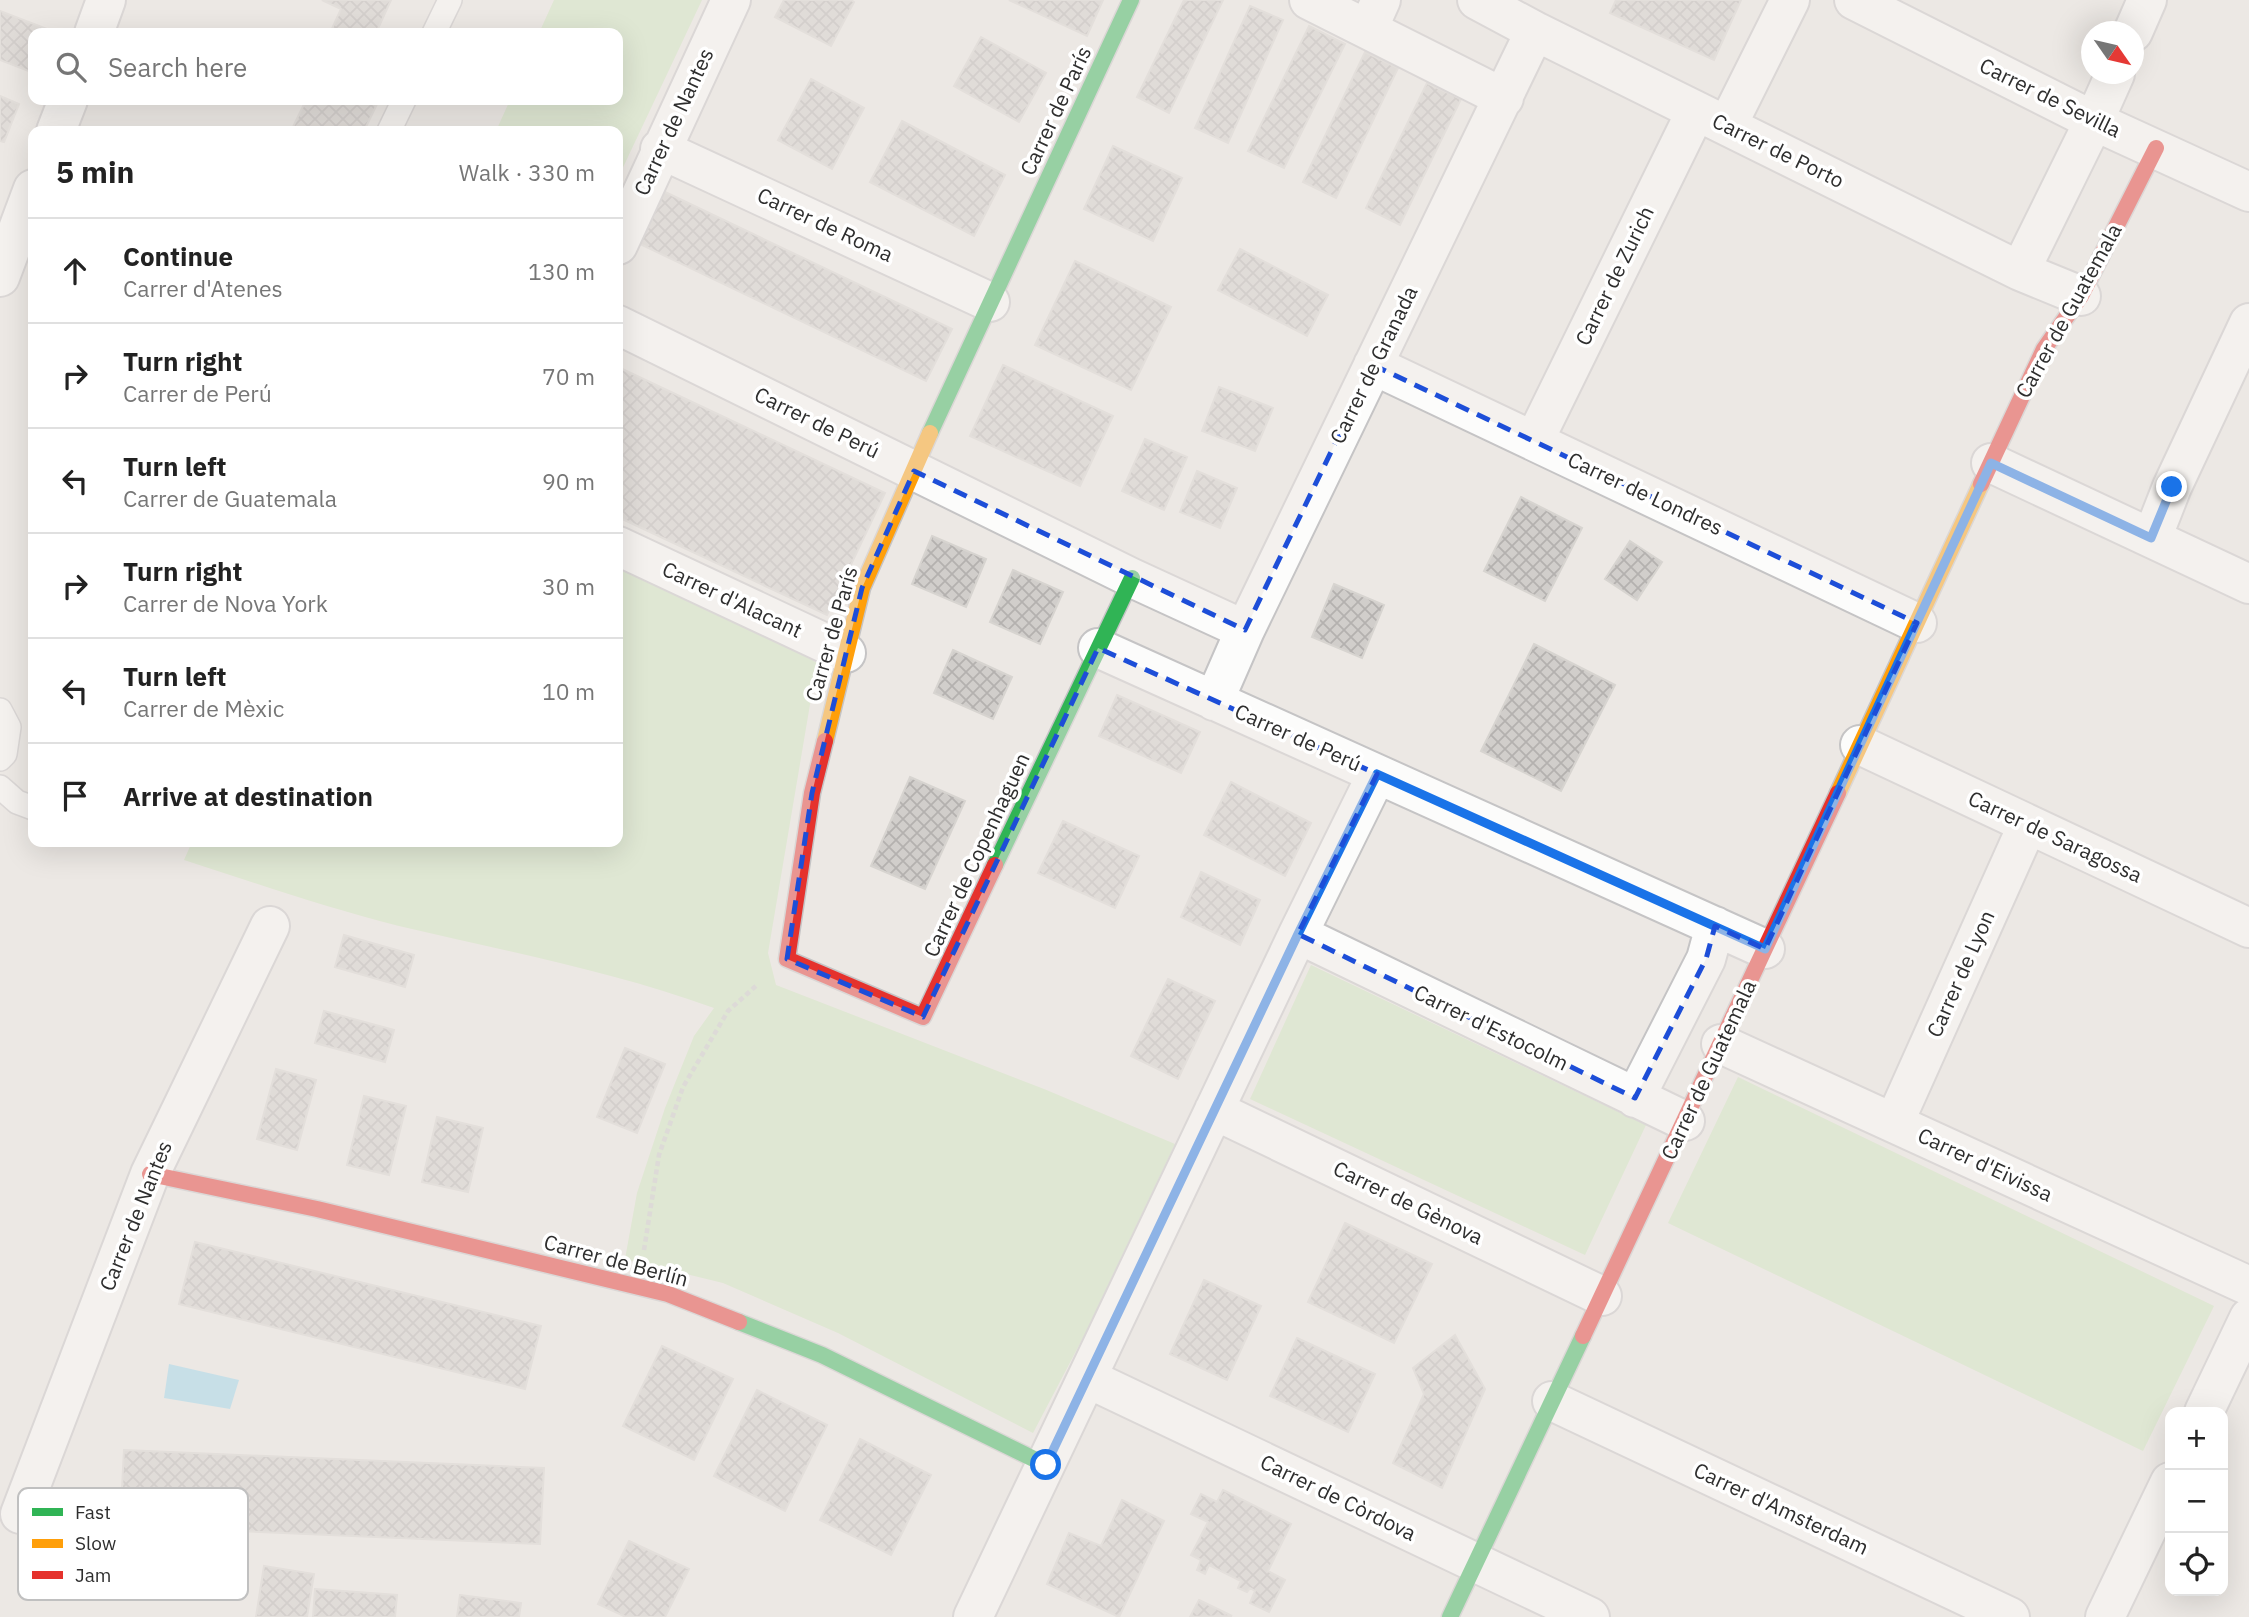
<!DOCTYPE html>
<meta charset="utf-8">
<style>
:root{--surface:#fff;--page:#f6f6f6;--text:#222;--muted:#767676;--line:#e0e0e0}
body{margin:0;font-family:"IBM Plex Sans",sans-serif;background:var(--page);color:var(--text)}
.controls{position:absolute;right:21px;bottom:21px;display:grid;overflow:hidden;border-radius:14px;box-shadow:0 7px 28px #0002}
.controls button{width:63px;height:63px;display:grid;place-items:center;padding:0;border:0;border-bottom:2px solid var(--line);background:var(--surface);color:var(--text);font:35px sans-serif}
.compass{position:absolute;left:2081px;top:21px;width:63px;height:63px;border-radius:50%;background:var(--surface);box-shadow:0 7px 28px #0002;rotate:124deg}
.stop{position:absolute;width:21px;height:21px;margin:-16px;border:5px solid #1a73e8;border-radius:50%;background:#fff}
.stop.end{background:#1a73e8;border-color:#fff;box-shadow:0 2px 7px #0008}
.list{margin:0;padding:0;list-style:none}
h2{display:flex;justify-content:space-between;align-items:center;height:91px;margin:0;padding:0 28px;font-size:30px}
h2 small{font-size:23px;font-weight:400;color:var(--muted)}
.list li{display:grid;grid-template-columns:46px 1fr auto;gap:21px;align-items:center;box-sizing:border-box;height:105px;padding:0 28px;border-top:2px solid var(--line)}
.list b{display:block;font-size:26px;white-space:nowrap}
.list p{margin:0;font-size:23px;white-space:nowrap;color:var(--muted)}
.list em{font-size:23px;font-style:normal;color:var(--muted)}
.icon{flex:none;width:38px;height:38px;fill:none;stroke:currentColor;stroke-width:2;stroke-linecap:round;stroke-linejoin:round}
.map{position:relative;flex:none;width:2249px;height:1617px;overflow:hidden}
.search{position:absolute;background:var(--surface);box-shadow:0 7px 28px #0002;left:28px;top:28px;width:595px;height:77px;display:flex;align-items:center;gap:18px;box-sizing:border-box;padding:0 24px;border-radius:14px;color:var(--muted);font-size:26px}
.panel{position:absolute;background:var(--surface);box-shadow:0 7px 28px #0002;left:28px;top:126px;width:595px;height:721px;border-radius:14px}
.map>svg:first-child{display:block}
.park{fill:#cee6be}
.water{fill:#99d6ec}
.building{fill:url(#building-cross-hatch);stroke:#d7d4d0;stroke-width:2}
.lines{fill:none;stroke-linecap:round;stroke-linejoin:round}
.lane-casing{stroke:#c5c4c5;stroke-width:26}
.street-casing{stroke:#c5c4c5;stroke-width:42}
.fast-casing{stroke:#c5c4c5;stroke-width:19}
.slow-casing{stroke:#c5c4c5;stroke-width:19}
.jam-casing{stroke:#c5c4c5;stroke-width:19}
.path{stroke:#c9c9c8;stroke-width:4.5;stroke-dasharray:5 3.5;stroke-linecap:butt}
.lane{stroke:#fcfcfb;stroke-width:23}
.street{stroke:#fcfcfb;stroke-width:38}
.fast{stroke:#30b455;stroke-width:16}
.slow{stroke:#ff9f0a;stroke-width:16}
.jam{stroke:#e5322d;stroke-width:16}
.route{stroke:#1a73e8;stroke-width:9}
.marked{fill:none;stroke:#1d4ed8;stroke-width:5;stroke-dasharray:14 9;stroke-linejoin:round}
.labels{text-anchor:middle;stroke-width:7;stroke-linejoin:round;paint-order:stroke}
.street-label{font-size:21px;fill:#2e2e2e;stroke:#fff}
.key{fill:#fff;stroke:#c0c0c0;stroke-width:2}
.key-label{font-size:19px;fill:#2e2e2e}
</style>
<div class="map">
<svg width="2249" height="1617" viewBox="0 0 2249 1617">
<defs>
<pattern id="building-cross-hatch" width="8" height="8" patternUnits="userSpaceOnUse" patternTransform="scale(1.75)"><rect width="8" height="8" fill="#d1cecb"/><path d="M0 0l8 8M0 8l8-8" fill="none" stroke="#b4b1af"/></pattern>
</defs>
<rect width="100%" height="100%" fill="#ece8e4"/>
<path class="park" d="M554 0H702L618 178V131H496L510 100H618V33H539Z
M618 568 692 603 784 642 817 663 768 953 776 985 1044 1089 1175 1144 1086 1332 1033 1433 838 1333 723 1283 625 1259 637 1193 665 1108 694 1036 714 1008C612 971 505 951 399 926 327 908 256 883 184 860L192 842H618Z
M1311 965 1646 1125 1585 1255 1250 1099Z
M1738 1077 2214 1306 2143 1451 1668 1223Z"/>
<path class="water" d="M169 1364 239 1380 230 1409 164 1398Z"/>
<path class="building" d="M322 0H391L376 33H330L341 9Z
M784 0H851L854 2 831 46 775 17Z
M1009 0H1103L1087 36Z
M1184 0H1223L1169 113 1137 97Z
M1616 0H1741L1714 60 1610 13Z
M1250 6 1283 20 1228 143 1195 128Z
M0 11 47 29 45 33H33V65L31 72 0 60Z
M1309 26 1345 44 1284 168 1248 151Z
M981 37 1046 73 1019 122 954 86Z
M1365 52 1398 68 1336 198 1303 182Z
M811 79 864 108 832 169 778 140Z
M1427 83 1461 99 1400 225 1366 208Z
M0 96 19 104 4 142 0 141Z
M306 100H379L364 131H291Z
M902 121 1005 175 974 236 870 182Z
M1113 146 1182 178 1153 241 1084 209Z
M663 191 952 329 926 381 638 243Z
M1240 249 1328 295 1307 336 1218 290Z
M1075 261 1171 307 1131 390 1035 345Z
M1003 365 1113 416 1080 486 970 436Z
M618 367 885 493 827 615 618 517Z
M1219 387 1273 408 1255 451 1202 431Z
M1145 439 1187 457 1164 510 1122 491Z
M1197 471 1237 488 1220 528 1180 512Z
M1521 497 1582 528 1545 601 1484 571Z
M932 536 986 559 966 607 912 584Z
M1630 541 1662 562 1637 600 1605 579Z
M1013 570 1063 592 1040 644 990 622Z
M1334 584 1384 605 1362 658 1312 637Z
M1534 644 1615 685 1561 791 1481 751Z
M953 650 1012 677 993 719 934 693Z
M1117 695 1200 732 1181 773 1099 736Z
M910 777 965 801 925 889 871 866Z
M1231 782 1311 823 1285 876 1204 835Z
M1063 821 1139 856 1115 908 1038 873Z
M1201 872 1260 900 1240 945 1181 917Z
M344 935 414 955 405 987 335 967Z
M1168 979 1215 1001 1178 1079 1131 1056Z
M324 1011 394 1030 385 1062 315 1043Z
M625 1048 665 1064 637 1133 597 1117Z
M276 1069 316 1080 297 1150 257 1139Z
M364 1096 406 1106 389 1175 347 1165Z
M437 1117 483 1128 468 1192 422 1182Z
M1345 1223 1432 1264 1394 1343 1308 1302Z
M195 1242 541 1326 525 1389 179 1304Z
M1204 1280 1261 1306 1227 1380 1170 1354Z
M1455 1335 1485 1389 1442 1488 1393 1463 1424 1394 1413 1368Z
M1297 1338 1375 1374 1348 1432 1270 1396Z
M662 1346 733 1379 694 1460 623 1426Z
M757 1390 827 1425 785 1511 714 1476Z
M860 1439 931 1475 891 1555 820 1520Z
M124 1450 544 1468 540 1544 120 1526Z
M1223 1490 1291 1524 1268 1571 1285 1580 1269 1612 1250 1603 1255 1591 1250 1588 1247 1592 1238 1588 1241 1581 1209 1565 1205 1574 1197 1570 1201 1560 1191 1555 1208 1522 1191 1514 1201 1494 1217 1502Z
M1122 1500 1164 1521 1119 1617 1047 1584 1069 1533 1101 1546Z
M629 1541 689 1569 665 1617H626L598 1604Z
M264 1566 314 1574 307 1617H256Z
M315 1589 397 1595 395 1617H313Z
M460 1595 521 1603 519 1617H457Z
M1199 1600 1232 1616 1190 1617Z"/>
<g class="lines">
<defs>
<path id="lane" d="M434 33 450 0
M389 131 404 100
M0 710 9 727 5 754 0 759
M0 787 17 802 33 808"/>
<path id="street" d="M1309 0 1504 98
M1477 0 1535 31 2020 271 2081 296
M1854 0 2094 121 2249 192
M1368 29 1381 0
M2133 32 2147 0
M94 33 106 0
M1727 126 1790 0
M56 131 68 100
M660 149 990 302
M618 245 731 0
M2020 271 2094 121 2115 74
M0 277 33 189
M618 325 1132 578 1245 630
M1373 365 1917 623
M1534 441 1696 111
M1991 463 2249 584
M2152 538 2172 487 2249 323
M618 546 846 653
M1098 648 1765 949
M1214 701 1245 630 1535 31
M1860 745 2249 928
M1298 934 1685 1121
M1721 1044 2249 1286
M1635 1098 1706 959 1715 926
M1214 1110 1602 1296
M1894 1123 2028 824
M1087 1378 1590 1617
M1552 1401 2010 1617
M2204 1412 2249 1318
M20 1514 150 1174 270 926
M973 1617 1298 934 1377 774
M2105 1617 2170 1482"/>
<path id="fast" d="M930 433 1131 0
M995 865 1132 578
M739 1322 822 1355 1046 1465
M1450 1617 1583 1336"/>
<path id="slow" d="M825 741 862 588 930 433
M1838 793 1981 484"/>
<path id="jam" d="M1981 484 2044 349 2081 296 2156 148
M825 741 812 793 787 959 923 1017 995 865
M150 1174 317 1209 668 1294 739 1322
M1583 1336 1838 793"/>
</defs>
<use href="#lane" class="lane-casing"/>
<use href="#street" class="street-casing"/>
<use href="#fast" class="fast-casing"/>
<use href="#slow" class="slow-casing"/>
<use href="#jam" class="jam-casing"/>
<path class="path" d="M644 1250 659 1155 683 1087 728 1011 757 985"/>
<use href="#lane" class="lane"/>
<use href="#street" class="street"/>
<use href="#fast" class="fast"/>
<use href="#slow" class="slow"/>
<use href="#jam" class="jam"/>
</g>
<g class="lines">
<path class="route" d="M1046 1465 1298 934 1377 774 1765 949 1991 463 2151 538 2172 487"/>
</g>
<path d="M0 0H2249V1617H0ZM1373 365 1917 623 1765 949 1715 926 1706 959 1635 1098 1298 934 1377 774 1098 648 923 1017 787 959 812 793 862 588 914 471 1245 630Z" fill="#ece8e4" fill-opacity=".55" fill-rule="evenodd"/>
<path class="marked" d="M1373 365 1917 623 1765 949 1715 926 1706 959 1635 1098 1298 934 1377 774 1098 648 923 1017 787 959 812 793 862 588 914 471 1245 630Z"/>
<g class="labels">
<g class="street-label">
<text transform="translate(2050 98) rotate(26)" y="7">Carrer de Sevilla</text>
<text transform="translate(1056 111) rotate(-65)" y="7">Carrer de París</text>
<text transform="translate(674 122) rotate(-65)" y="7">Carrer de Nantes</text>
<text transform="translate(1778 151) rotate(26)" y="7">Carrer de Porto</text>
<text transform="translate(825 225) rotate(25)" y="7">Carrer de Roma</text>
<text transform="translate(1615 276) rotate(-64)" y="7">Carrer de Zurich</text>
<text transform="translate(2069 311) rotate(-61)" y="7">Carrer de Guatemala</text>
<text transform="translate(1374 365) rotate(-64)" y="7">Carrer de Granada</text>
<text transform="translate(817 423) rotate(26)" y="7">Carrer de Perú</text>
<text transform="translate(1645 494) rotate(25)" y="7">Carrer de Londres</text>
<text transform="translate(732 600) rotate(25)" y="7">Carrer d'Alacant</text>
<text transform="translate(832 634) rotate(-74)" y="7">Carrer de París</text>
<text transform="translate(1298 738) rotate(24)" y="7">Carrer de Perú</text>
<text transform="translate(2055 837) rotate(25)" y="7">Carrer de Saragossa</text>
<text transform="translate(977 855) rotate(-65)" y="7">Carrer de Copenhaguen</text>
<text transform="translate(1961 974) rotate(-66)" y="7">Carrer de Lyon</text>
<text transform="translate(1491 1028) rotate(26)" y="7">Carrer d'Estocolm</text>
<text transform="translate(1709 1070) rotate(-65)" y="7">Carrer de Guatemala</text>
<text transform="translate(1985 1165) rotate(25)" y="7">Carrer d'Eivissa</text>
<text transform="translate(1408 1203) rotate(26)" y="7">Carrer de Gènova</text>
<text transform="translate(136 1216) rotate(-68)" y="7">Carrer de Nantes</text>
<text transform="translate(616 1261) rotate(15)" y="7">Carrer de Berlín</text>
<text transform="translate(1338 1498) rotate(26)" y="7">Carrer de Còrdova</text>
<text transform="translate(1781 1509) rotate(25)" y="7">Carrer d'Amsterdam</text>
</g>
</g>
<rect x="18" y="1488" width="230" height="112" rx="10" class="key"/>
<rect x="32" y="1508" width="31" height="8" fill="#30b455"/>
<rect x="32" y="1539" width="31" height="9" fill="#ff9f0a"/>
<rect x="32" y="1571" width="31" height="8" fill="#e5322d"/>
<g class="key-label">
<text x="75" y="1519">Fast</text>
<text x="75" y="1550">Slow</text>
<text x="75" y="1582">Jam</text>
</g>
</svg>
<div class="controls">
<button>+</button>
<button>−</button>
<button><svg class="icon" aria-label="locate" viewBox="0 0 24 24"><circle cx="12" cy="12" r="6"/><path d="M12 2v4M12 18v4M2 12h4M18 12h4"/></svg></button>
</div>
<svg class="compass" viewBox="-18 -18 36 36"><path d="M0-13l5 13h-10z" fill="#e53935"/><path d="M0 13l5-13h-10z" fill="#767676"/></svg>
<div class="stop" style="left:1046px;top:1465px"></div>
<div class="stop end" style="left:2172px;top:487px"></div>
<div class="search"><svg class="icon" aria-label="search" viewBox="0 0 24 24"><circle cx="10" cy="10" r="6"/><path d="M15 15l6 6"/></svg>Search here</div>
<section class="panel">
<h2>5 min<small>Walk · 330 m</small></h2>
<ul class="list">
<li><svg class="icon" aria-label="ahead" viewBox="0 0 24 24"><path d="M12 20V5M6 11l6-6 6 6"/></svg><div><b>Continue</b><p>Carrer d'Atenes</p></div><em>130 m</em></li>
<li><svg class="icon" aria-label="right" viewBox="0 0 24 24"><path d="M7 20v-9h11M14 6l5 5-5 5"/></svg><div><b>Turn right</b><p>Carrer de Perú</p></div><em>70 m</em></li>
<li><svg class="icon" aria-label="left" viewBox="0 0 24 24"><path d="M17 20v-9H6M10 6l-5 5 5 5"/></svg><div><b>Turn left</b><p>Carrer de Guatemala</p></div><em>90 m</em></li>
<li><svg class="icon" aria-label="right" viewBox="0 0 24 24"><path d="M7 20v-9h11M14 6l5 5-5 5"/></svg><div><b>Turn right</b><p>Carrer de Nova York</p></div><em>30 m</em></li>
<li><svg class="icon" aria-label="left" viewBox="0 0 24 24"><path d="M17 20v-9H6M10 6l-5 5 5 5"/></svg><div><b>Turn left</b><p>Carrer de Mèxic</p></div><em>10 m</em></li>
<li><svg class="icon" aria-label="arrive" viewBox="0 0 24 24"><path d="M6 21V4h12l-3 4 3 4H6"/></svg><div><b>Arrive at destination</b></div></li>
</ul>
</section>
</div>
